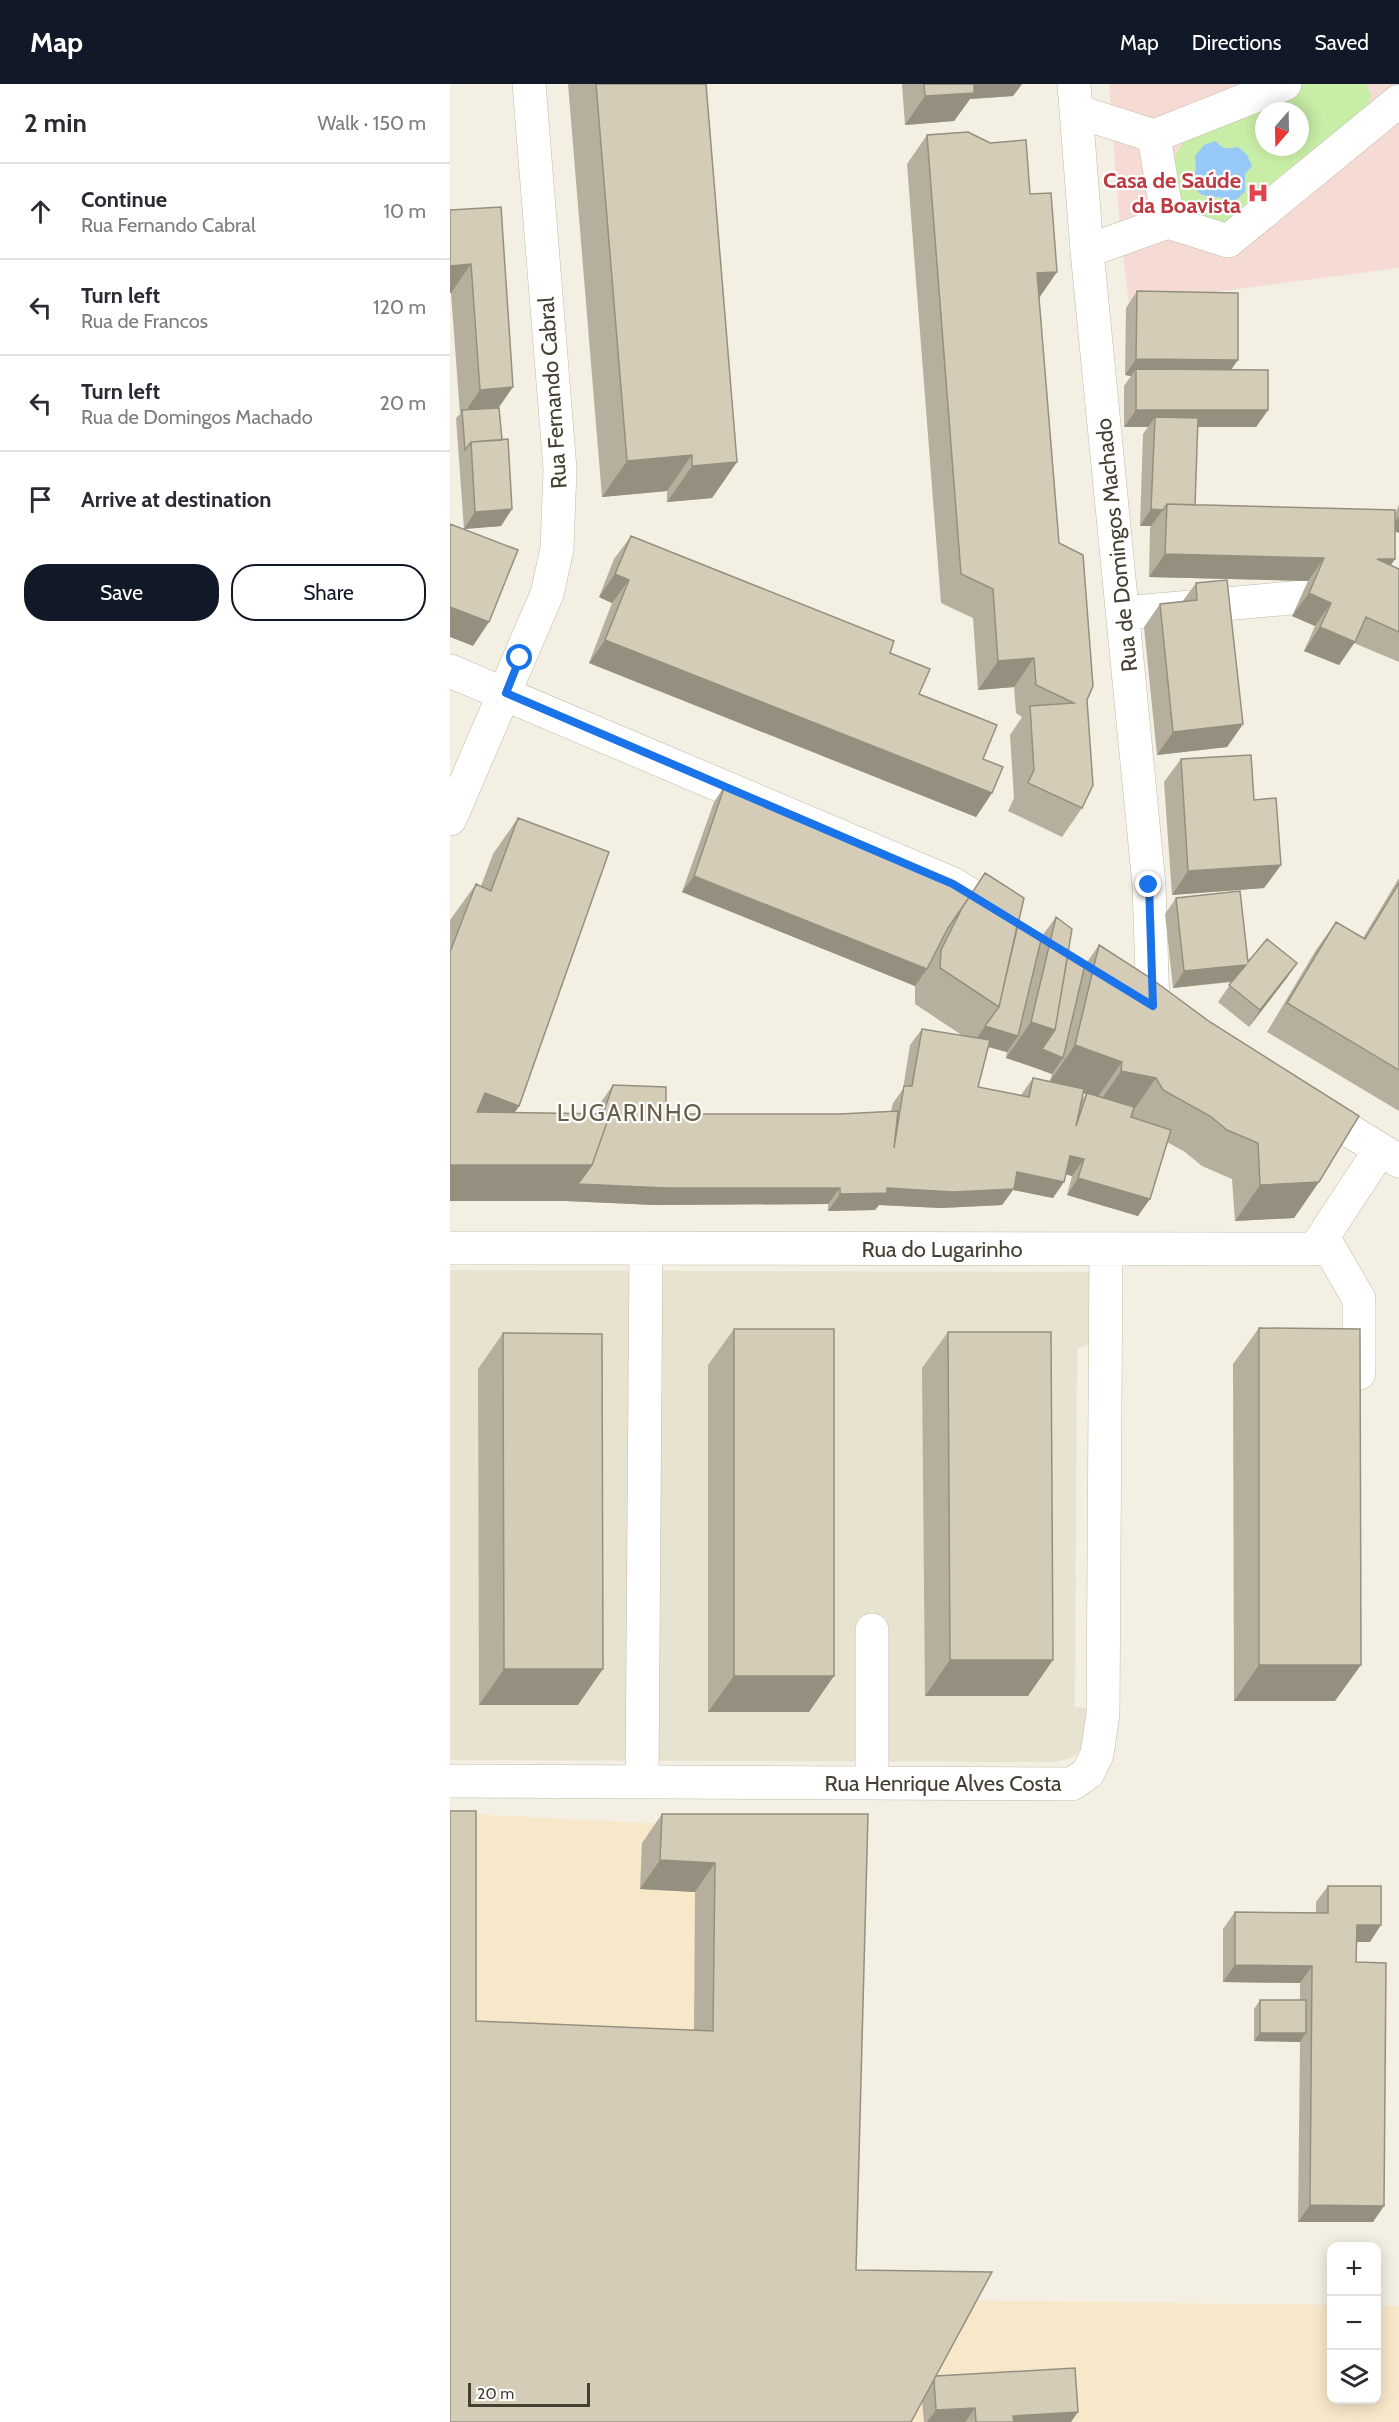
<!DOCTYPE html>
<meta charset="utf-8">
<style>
:root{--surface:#fff;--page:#f2f2f3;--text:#2b2b33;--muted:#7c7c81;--line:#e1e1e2;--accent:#111827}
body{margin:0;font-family:Cabin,sans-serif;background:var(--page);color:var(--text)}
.controls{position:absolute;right:18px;bottom:18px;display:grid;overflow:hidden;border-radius:12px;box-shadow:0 3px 15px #0003}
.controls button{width:54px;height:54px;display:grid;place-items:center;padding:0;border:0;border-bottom:2px solid var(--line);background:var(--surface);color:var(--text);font:30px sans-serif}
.compass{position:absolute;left:805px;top:18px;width:54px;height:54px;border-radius:50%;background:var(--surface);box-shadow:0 3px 15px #0003;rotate:200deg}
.scale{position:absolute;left:18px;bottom:15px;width:122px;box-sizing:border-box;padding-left:6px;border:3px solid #453f32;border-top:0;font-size:16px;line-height:21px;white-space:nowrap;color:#453f32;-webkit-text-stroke:4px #fff;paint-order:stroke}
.stop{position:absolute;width:18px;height:18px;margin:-14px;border:4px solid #1a73e8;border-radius:50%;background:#fff}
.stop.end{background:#1a73e8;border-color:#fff;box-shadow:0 2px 6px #0008}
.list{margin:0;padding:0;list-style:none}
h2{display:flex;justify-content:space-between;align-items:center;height:78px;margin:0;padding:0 24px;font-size:26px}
h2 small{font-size:20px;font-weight:400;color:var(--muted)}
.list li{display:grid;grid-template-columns:39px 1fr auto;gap:18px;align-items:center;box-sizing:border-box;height:96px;padding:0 24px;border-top:2px solid var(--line)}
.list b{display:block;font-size:22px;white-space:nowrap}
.list p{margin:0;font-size:20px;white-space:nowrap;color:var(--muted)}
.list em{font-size:20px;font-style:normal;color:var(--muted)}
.actions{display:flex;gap:12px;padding:18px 24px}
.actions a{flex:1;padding:14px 0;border:2px solid var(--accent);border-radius:24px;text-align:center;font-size:21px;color:var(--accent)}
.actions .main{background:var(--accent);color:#fff}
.icon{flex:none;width:33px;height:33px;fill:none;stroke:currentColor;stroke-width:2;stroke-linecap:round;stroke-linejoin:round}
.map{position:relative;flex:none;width:949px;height:2338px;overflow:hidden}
header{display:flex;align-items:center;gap:36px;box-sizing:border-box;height:84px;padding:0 30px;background:var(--accent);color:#fff}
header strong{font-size:28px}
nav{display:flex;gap:33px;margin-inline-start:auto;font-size:21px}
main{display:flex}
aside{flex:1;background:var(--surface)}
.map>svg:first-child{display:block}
.residential{fill:#e8e2d0}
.commercial{fill:#f8e8ca}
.medical{fill:#f6dbd4;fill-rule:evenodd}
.green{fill:#c8eda6;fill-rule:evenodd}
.water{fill:#97c9f8}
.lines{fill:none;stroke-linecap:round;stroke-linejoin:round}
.minor-casing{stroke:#c2bba7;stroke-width:34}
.minor{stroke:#fff;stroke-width:33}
.wall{fill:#b7af9d;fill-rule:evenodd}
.shaded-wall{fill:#958f80}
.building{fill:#d5ccb7;stroke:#958f80;stroke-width:1.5}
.route{stroke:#1a73e8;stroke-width:8}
.labels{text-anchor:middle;stroke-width:4.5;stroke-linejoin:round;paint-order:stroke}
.health-label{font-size:22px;font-weight:bold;fill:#be3a42;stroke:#fff;text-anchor:end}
.street-label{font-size:22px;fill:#453f32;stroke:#fff}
.neighbourhood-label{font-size:24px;letter-spacing:1.5px;fill:#695e48;stroke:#fff}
</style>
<header>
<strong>Map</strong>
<nav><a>Map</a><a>Directions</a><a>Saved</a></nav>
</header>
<main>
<aside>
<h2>2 min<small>Walk · 150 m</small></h2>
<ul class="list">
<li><svg class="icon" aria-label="ahead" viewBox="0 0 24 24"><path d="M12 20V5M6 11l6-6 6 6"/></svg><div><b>Continue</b><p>Rua Fernando Cabral</p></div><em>10 m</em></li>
<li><svg class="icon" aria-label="left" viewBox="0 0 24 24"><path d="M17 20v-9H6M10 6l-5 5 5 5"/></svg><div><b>Turn left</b><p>Rua de Francos</p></div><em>120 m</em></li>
<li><svg class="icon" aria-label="left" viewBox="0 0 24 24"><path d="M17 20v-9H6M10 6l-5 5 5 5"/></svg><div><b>Turn left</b><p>Rua de Domingos Machado</p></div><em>20 m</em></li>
<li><svg class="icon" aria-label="arrive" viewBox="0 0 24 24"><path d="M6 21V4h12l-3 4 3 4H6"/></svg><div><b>Arrive at destination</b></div></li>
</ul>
<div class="actions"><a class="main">Save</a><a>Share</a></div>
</aside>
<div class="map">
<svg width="949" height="2338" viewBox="0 0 949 2338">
<rect width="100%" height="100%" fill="#f3efe2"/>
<path class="residential" d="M0 1186 643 1188 641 1259 627 1265 625 1623 642 1624 638 1660 621 1674 604 1678 0 1676Z"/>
<path class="commercial" d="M0 1729 405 1750 396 2215 881 2221 882 2316H926L927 2222H949V2338H0Z"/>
<path class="medical" d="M659 0H949V184L679 219 671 156ZM814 27H850V63H814Z"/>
<path class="green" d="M853 0H916L921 11 916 28 786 137 771 139 755 136 741 128 730 116 723 85 726 70 735 56 763 41ZM814 27H850V63H814ZM771 63 777 65 795 90V108L772 114 754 113 740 94 746 86 747 79Z"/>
<path class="water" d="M766 57C773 66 777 65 788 63L797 71 802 82 795 90V108L786 116 776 118 772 114C752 110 750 116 740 94L746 86 745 72 754 61Z"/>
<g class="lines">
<defs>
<path id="minor" d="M624 0 637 167 699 801 703 922
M626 27 704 52
M718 138 704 52 835 0
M637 167 718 138 778 157 949 17
M673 529 942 505 949 508
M0 587 503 800 545 826
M0 735 97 510 107 465 110 385 79 0
M861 1023 949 1077
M873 1153 909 1215V1289
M0 1164 865 1165 930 1066
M422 1546V1699
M0 1697 622 1700 638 1689 647 1670 653 1630 656 1166
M192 1698 196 1164"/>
</defs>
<use href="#minor" class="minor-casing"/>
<use href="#minor" class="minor"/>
</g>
<path class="wall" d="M118 0H256L287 378 262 414 217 418V407L152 413Z
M452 0H572L563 12 520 15 504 37 455 41Z
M477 51 580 110 609 459 637 616 632 724 612 753 558 727 564 714 560 651 572 633 566 629 564 603 528 606 523 534 491 519 457 80Z
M51 123 49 324 52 356 62 425 51 442 14 445 23 562 14 445 6 334 10 330 1 209H0V126Z
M687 207 781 286 818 326 806 343H747L745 421 945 430 949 421V449L945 447V475L941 481 949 485V578L904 559 889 581 854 567 865 542 842 532 858 497 699 493 700 444 701 442H690L693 350 698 343H674V302L681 292 675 291 676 224Z
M181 452 440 569 469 610 533 675 542 709 526 733 139 579 162 519 149 513 164 475Z
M746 499 793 640 777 663 707 671 694 543 710 520 732 518Z
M731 675 804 716 831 781 814 804 722 811 714 698Z
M275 701 568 838 592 852 606 833 618 870 635 881 649 861 869 1098 844 1134 785 1137 782 1095 752 1082 735 1068 717 1058 688 1132 617 1111 622 1092 616 1090 603 1114 563 1106 552 1121 491 1124 429 1121 425 1126 378 1127V1120L205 1121 116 1117H0V836L26 800 31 802 43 770 68 734 69 1022 65 1028 147 1030 151 1018 163 1001 216 1030H390L441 1027 443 1019 453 1005 460 961 472 945 513 952 465 920V902L232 808 264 718ZM538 963 557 968V967L556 974 580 982 602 990 600 997 583 994 571 1011 528 1003ZM633 1009 636 1010 631 1017Z
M949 794V1027L817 948 866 866 886 838 913 854Z
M726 814 798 878 847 879 836 895 799 943 768 918 782 898 723 904 715 830Z
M809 1244 885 1617H784L783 1280Z
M284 1245 359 1628H258V1281Z
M498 1248 578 1612H475L472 1284Z
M53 1249 128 1621H29L28 1285Z
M212 1730H418L406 2186 486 2292 621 2338H474L472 2317 26 1937 244 1947 245 1808 190 1805 192 1759Z
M878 1802 920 1858H907L906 1878 923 2138H848L850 1958 804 1957V1925L810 1916H850V1899L773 1898V1845L785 1828 866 1829V1818Z"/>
<path class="shaded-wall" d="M514 0H572L563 12 520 15 504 37 455 41 475 12Z
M21 180 1 209H0V182Z
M607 188 587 217V189Z
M686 275 788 276 776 293 686 285 681 292 675 291Z
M63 303 43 332 13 331 30 306Z
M686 326H818L806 343H704L705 333 698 343H674Z
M242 371 217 407 152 413 177 377Z
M287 378 262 414 217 418 242 382Z
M62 425 51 442 14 445 25 428Z
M701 425 713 426 701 442H690Z
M949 432V449L940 445Z
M715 470 874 474 858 497 699 493Z
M927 475H945L928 499Z
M165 490 179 496 162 519 149 513Z
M859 509 881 519 865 542 842 532Z
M0 523 39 538 23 562 0 553Z
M870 543 905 558 889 581 854 567Z
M155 556 542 709 526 733 139 579Z
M584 574 564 603 528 606 548 577Z
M793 640 777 663 707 671 723 648Z
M831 781 814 804 722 811 738 787Z
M244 792 477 885 465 902 232 808Z
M847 879 836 895 799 943 810 926Z
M796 881 784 897 723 904 734 887Z
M581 938 605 946 613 974 602 990 580 982 556 974Z
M535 942 568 952 557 968 524 959Z
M625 961 672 978 647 1014 600 997Z
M671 987 706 994 681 1030 646 1023Z
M35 1009 69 1022 44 1058 10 1045Z
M620 1072 634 1075 622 1092 608 1088Z
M0 1081H142L390 1104 378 1120 205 1121 116 1117H0Z
M567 1088 614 1098 603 1114 563 1106 552 1121 491 1124 429 1121 425 1126 378 1127 390 1110Z
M628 1094 700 1115 688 1132 617 1111Z
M869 1098 844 1134 785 1137 810 1101Z
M500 1576H603L578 1612H475Z
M809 1581H911L885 1617H784Z
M54 1585H153L128 1621H29Z
M284 1592H384L359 1628H258Z
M210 1776 265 1779 245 1808 190 1805Z
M907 1841H931L920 1858H895Z
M785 1881 862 1882 850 1899 773 1898Z
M810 1949H856L850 1958 804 1957Z
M860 2121 934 2122 923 2138H848Z
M525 2324 515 2338H477L486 2326Z
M628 2328 621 2338H559L563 2332Z"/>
<path class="building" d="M146 0H256L287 378 242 382V371L177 377Z
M474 0H524V9L475 12Z
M518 48 540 59 576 56 580 110 601 109 607 188 587 189 609 459 633 471 643 602 637 616 643 701 632 724 578 699 584 686 580 622 624 619 586 601 584 574 548 577 543 505 511 490 477 51Z
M51 123 63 303 30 306 21 180 0 182V126Z
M687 207 788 209V276L686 275Z
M686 285 818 286V326H686Z
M49 324 52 356 21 358 15 366 12 326Z
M705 333 748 334 745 421 717 420 713 426 701 425Z
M58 355 62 425 25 428 21 358Z
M717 420 945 426V475H927L949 485V548L916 533 905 558 870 543 881 519 859 509 874 474 715 470Z
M0 440 68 466 39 538 0 523Z
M181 452 444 557 440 569 480 585 469 610 547 641 533 675 553 683 542 709 155 556 179 496 165 490Z
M777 496 793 640 723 648 710 520 747 516 746 499Z
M801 671 804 716 826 714 831 781 738 787 731 675Z
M275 701 362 742 522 809 498 844 477 885 244 792Z
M68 734 159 768 69 1022 35 1009 27 1028 160 1030 142 1081H0V868L26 800 41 807Z
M535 789 574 814 549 923 490 884 491 866 512 824Z
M949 799V986L837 919 886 838 915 855Z
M790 807 798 878 817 855 847 879 810 926 779 901 796 881 734 887 726 814Z
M606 833 622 845 605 946 581 938Z
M568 838 592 852 568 952 535 942 549 923Z
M649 861 699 893 760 938 909 1032 869 1098 810 1101 808 1059 777 1046 760 1032 713 1006 706 994 671 987 672 978 625 961Z
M618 870 635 881 613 974 592 965 605 946Z
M472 945 540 956 528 1003 579 1013 583 994 634 1005 626 1042 637 1009 684 1023 681 1033 721 1046 700 1115 628 1094 634 1075 620 1072 614 1098 567 1088 564 1105 503 1108 437 1104V1109L390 1110V1104H216L128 1100 142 1081 160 1030H153L163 1001 216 1003V1030H390L448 1027 444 1064 454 1002H462Z
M809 1244 910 1245 911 1581H809Z
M284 1245H384V1592H284Z
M498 1248H601L603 1576H500Z
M53 1249 152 1250 153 1585H54Z
M0 1727H26V1937L263 1947 265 1779 210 1776 212 1730H418L406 2186 542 2188 461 2338H0Z
M878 1802H931V1841H907L906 1878 936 1879 934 2122 860 2121 862 1882 785 1881V1828L878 1829Z
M810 1916H856V1949H810Z
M625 2284 628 2328 563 2332 564 2338H526L525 2324 486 2326 484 2296 486 2292Z"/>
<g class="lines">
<path class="route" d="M70 574 56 609 503 800 703 922 699 801"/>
</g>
<defs>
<symbol id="hospital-bare" viewBox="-9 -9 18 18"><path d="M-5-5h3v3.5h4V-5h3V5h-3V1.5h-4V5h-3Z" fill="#e0444e" stroke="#fff" stroke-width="2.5" paint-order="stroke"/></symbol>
</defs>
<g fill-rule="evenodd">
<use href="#hospital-bare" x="793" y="94" width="30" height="30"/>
</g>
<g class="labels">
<g class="health-label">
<text x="791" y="104">Casa de Saúde<tspan x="791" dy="25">da Boavista</tspan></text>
</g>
<g class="street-label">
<text transform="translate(102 309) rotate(-94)" y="8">Rua Fernando Cabral</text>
<text transform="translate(666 461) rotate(-96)" y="8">Rua de Domingos Machado</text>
<text x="492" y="1173">Rua do Lugarinho</text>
<text x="493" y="1707">Rua Henrique Alves Costa</text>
</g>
<g class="neighbourhood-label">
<text x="180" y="1037">LUGARINHO</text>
</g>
</g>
</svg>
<div class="controls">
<button>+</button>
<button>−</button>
<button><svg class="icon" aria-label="layers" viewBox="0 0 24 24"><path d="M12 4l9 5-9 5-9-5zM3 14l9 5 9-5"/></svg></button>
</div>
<svg class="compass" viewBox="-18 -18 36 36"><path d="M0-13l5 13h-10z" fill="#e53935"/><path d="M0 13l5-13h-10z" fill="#7c7c81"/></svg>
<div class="scale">20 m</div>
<div class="stop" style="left:70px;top:574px"></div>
<div class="stop end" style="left:699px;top:801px"></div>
</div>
</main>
